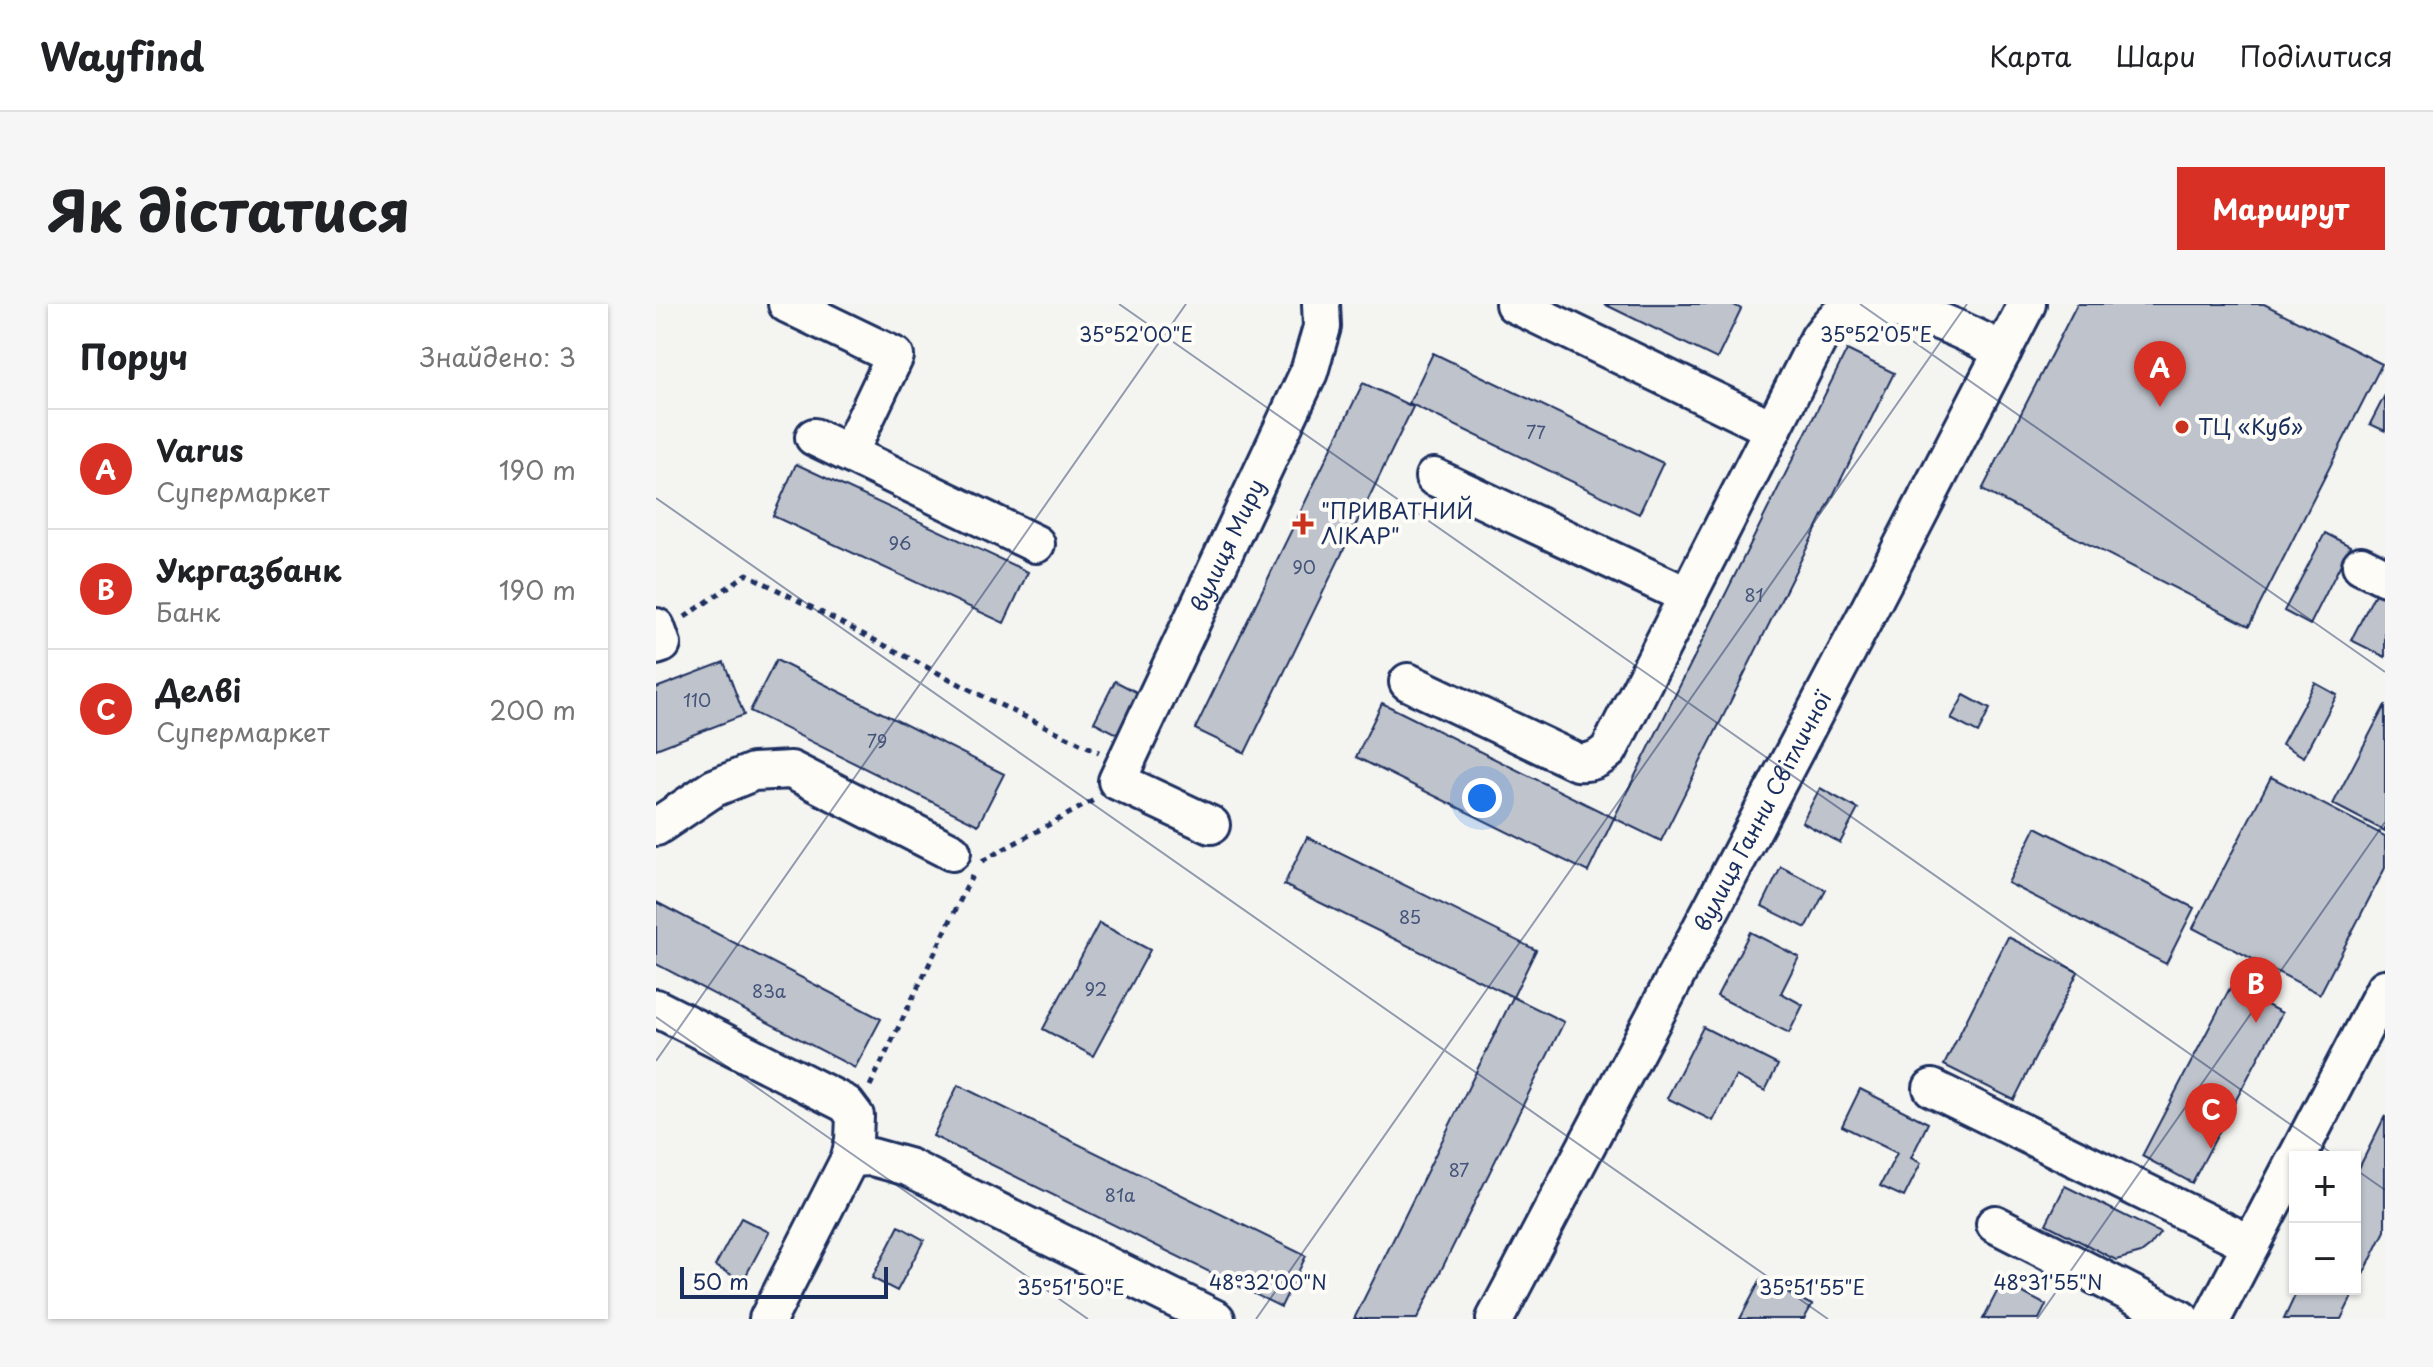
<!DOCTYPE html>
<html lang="uk">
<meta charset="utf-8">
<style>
:root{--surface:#fff;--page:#f6f6f6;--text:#202124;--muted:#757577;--line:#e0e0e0;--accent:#d93025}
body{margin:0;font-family:"Playpen Sans",sans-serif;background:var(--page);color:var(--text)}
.controls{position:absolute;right:24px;bottom:24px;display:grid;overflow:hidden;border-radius:0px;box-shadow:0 2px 6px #0004}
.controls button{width:72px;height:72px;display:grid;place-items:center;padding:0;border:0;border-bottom:2px solid var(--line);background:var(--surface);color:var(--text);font:40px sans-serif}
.scale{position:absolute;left:24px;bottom:20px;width:208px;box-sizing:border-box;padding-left:8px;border:4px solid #1b2f5e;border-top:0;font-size:22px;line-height:28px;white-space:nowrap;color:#1b2f5e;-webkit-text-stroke:6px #fdfcf7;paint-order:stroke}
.you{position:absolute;left:826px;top:494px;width:28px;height:28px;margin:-20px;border:6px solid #fff;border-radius:50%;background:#1a73e8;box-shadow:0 0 0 12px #1a73e833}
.badge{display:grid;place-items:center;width:52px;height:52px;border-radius:50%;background:var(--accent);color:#fff;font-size:26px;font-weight:700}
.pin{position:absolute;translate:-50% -66px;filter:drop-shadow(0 2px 4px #0008)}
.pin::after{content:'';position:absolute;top:42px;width:28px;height:24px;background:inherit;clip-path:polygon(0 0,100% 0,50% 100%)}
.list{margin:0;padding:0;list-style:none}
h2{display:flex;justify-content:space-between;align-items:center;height:104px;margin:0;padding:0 32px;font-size:34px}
h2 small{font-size:26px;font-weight:400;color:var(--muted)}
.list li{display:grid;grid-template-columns:52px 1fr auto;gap:24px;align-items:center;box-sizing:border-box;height:120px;padding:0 32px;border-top:2px solid var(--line)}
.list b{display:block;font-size:30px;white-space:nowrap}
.list p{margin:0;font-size:26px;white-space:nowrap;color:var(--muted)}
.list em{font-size:26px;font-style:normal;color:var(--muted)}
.map{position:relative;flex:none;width:1729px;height:1015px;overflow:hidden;border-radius:0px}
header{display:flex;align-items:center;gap:48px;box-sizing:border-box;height:112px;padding:0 40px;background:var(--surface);border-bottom:2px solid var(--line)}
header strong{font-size:38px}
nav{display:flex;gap:44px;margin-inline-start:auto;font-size:28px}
.intro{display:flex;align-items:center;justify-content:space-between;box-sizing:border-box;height:192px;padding:0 48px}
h1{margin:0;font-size:56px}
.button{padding:20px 36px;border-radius:0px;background:var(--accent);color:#fff;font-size:28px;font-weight:700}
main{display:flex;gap:48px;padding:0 48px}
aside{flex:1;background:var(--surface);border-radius:0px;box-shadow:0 2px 6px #0004}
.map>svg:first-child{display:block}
.building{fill:#bfc3cc;stroke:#1b2f5e;stroke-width:2}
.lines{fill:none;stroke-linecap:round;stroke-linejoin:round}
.minor-casing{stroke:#1b2f5e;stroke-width:42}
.path{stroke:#1b2f5e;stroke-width:5;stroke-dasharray:6 6;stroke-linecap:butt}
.minor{stroke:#fdfcf7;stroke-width:36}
.ticks{fill:none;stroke:#1b2f5e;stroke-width:2;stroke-opacity:0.45}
.poi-dot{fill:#c8321e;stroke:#fdfcf7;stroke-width:3}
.labels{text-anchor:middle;stroke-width:8;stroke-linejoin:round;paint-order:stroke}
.number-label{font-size:18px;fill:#44547a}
.poi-label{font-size:22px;fill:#1b2f5e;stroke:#fdfcf7;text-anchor:start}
.street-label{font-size:22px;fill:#1b2f5e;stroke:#fdfcf7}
.ticks-label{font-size:20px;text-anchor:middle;fill:#1b2f5e;stroke:#fdfcf7;stroke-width:8;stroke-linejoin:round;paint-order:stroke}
</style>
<header>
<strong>Wayfind</strong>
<nav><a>Карта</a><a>Шари</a><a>Поділитися</a></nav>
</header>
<div class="intro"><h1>Як дістатися</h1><a class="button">Маршрут</a></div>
<main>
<aside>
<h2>Поруч<small>Знайдено: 3</small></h2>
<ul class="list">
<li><span class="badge">A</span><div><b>Varus</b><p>Супермаркет</p></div><em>190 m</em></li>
<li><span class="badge">B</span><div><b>Укргазбанк</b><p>Банк</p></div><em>190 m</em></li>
<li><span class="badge">C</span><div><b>Делві</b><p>Супермаркет</p></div><em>200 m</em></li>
</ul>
</aside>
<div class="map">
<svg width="1729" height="1015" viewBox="0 0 1729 1015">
<rect width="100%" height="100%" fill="#f4f4f1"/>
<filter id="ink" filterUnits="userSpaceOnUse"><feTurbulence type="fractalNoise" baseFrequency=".0125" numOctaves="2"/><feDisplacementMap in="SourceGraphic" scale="16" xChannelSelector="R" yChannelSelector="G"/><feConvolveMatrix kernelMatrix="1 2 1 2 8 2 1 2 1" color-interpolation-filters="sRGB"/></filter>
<g filter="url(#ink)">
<path class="building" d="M948 0H1076L1085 5 1061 55Z
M1421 0H1608L1726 60 1593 322 1326 186Z
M1191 46 1238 69 1005 537 958 514Z
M777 49 1007 159 983 210 753 99Z
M707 79 757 103 589 449 539 425Z
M1729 91V127L1714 120Z
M140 160 372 268 348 319 117 212Z
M1669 229 1694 242 1654 321 1628 307Z
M1724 280 1729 283V353L1695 336Z
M120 356 348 470 322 521 94 407Z
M68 358 88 411 0 445V384Z
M459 377 488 392 467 433 438 418Z
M1659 379 1681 391 1648 453 1626 440Z
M1308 391 1334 405 1322 429 1295 415Z
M726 399 958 514 932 568 700 453Z
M1729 401V527L1677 500Z
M1615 473 1729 532V564L1664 690 1537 624Z
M1164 484 1202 505 1184 539 1146 518Z
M1380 523 1538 604 1510 660 1352 579Z
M651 533 880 646 857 693 628 581Z
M1125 563 1170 586 1150 624 1106 602Z
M0 598 225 715 199 764 0 660Z
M443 619 494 646 437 752 387 725Z
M1094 628 1143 653 1125 689 1147 701 1133 729 1061 692Z
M1352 633 1422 668 1358 796 1288 761Z
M1575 682 1626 709 1536 879 1486 852Z
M857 693 908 718 761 1015H698Z
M1047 723 1122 761 1109 787 1080 772 1057 817 1011 794Z
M302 781 650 952 625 1003 277 832Z
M1204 785 1272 819 1255 854 1265 859 1248 893 1224 882 1241 849 1186 822Z
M1729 812V927L1685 1015H1628L1642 985H1699V872Z
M1409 882 1504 929 1494 942 1485 949 1460 956 1390 920Z
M85 914 113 928 87 977 59 962Z
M243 922 268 936 241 987 216 974Z
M1105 975 1156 1001 1148 1015H1084Z
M1346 978 1390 1001 1383 1015H1327Z"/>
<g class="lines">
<defs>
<g id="minor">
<path d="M131 0 239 52 193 149"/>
<path d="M858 0 1117 125"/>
<path d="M158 133 380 240"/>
<path d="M778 173 1032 292"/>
<path d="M1705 261 1729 273"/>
<path d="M0 323 6 340 0 342"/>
<path d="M752 378 921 458C935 459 942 456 953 446L1163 34C1169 26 1175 17 1184 11 1194 4 1207 5 1219 5 1267 5 1305 26 1347 47"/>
<path id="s1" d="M555 521 461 477 653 68 666 23 665 0"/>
<path d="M0 523 58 484 97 468 135 466 296 548"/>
<path d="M0 704 190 800 199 812 198 836 194 854 112 1015"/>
<path d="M1276 784 1595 940"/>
<path d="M1641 853 1729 684"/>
<path d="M194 854 216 853 252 863 560 1015"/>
<path d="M1339 920 1525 1015"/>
<path id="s2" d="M839 1015 1214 304 1371 0"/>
<path d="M1556 1015 1639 856"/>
</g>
</defs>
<use href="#minor" class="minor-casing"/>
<path class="path" d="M29 313 91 270 338 398 443 448
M326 557 440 495
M214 782 316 572"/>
<use href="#minor" class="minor"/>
</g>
</g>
<path class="ticks" d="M463 0 1681 853M1204 0 1729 368M0 194 1172 1015M0 713 432 1015M0 757 530 0M1699 865 1729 886M600 1015 1311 0M1381 1015 1729 518"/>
<g class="poi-dot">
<circle cx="1526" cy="123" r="8"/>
<path d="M643 208h8v8h8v8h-8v8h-8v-8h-8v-8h8z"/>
</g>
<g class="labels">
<g class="number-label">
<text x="880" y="135">77</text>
<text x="244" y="246">96</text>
<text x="648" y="270">90</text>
<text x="1098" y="298">81</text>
<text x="41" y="403">110</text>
<text x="221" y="444">79</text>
<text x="754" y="620">85</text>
<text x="440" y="692">92</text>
<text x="113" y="694">83а</text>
<text x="803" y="873">87</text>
<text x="464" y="898">81а</text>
</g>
<g class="poi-label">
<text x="1542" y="131">ТЦ «Куб»</text>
<text x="665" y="215">"ПРИВАТНИЙ<tspan x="665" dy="25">ЛІКАР"</tspan></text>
</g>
<g class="street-label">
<text dy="8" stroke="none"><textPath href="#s1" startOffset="364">вулиця Миру</textPath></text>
<text dy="8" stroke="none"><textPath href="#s2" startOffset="574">вулиця Ганни Світличної</textPath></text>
</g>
</g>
<g class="ticks-label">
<text x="480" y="38">35°52'00"E</text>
<text x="1220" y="38">35°52'05"E</text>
<text x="612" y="986">48°32'00"N</text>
<text x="1392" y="986">48°31'55"N</text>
<text x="415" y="991">35°51'50"E</text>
<text x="1156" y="991">35°51'55"E</text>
</g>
</svg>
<div class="controls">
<button>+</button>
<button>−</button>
</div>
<div class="scale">50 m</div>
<div class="you"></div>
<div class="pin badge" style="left:1504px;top:103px">A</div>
<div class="pin badge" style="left:1600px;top:719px">B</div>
<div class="pin badge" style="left:1555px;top:845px">C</div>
</div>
</main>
